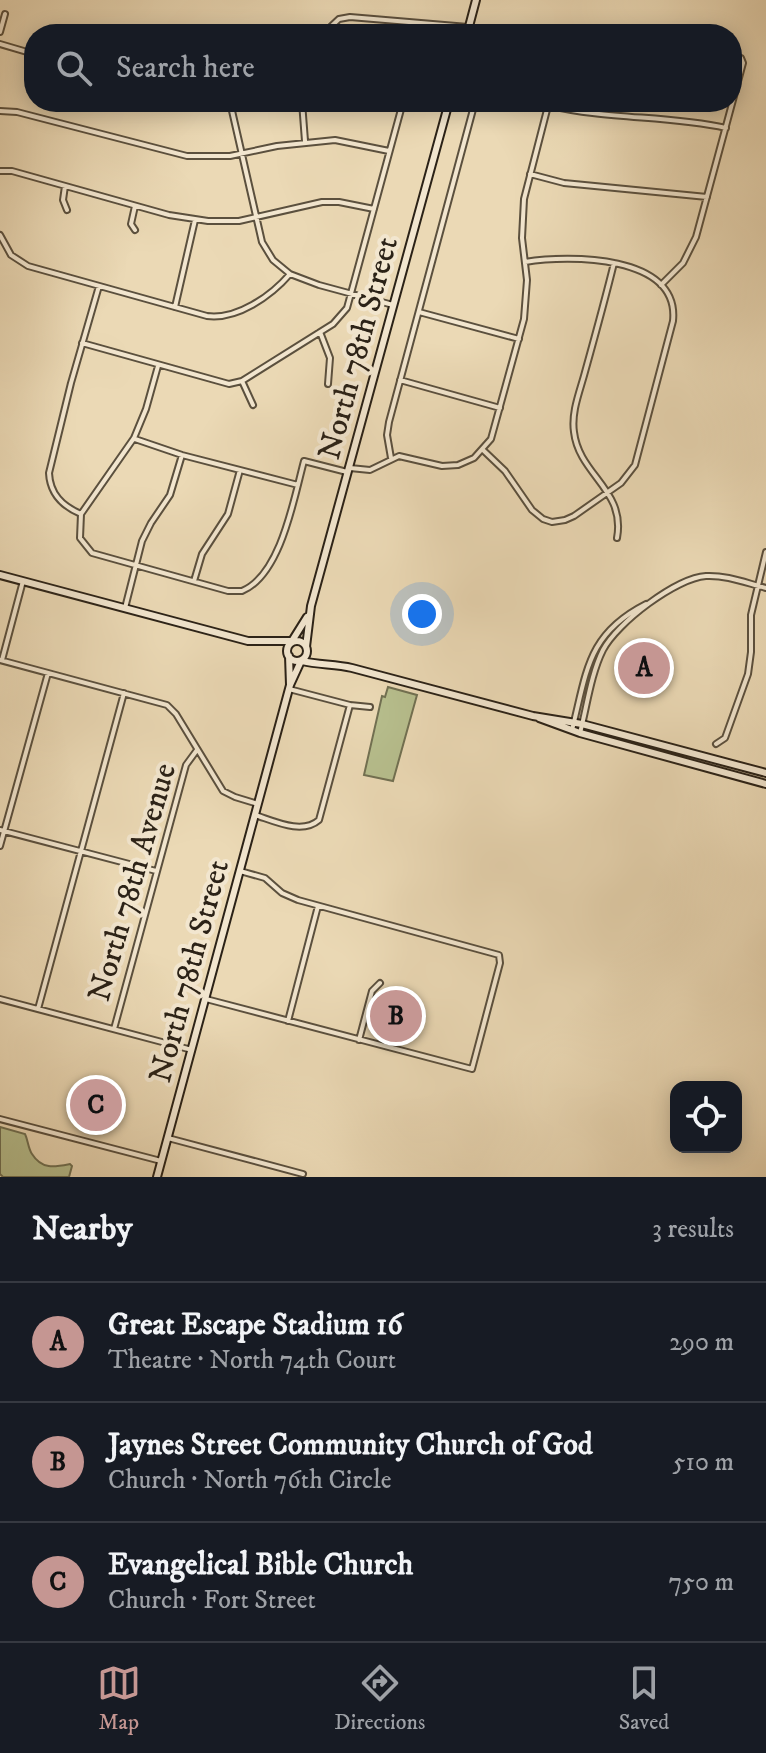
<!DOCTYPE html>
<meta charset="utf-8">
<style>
:root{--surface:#171b24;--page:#20242c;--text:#f1f3f6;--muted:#9ea1a6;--line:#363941;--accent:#c59692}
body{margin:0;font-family:"IM FELL DW Pica",serif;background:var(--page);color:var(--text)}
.controls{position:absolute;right:24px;bottom:24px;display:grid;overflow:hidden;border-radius:16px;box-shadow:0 4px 20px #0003}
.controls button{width:72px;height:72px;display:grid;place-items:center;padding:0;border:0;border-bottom:2px solid var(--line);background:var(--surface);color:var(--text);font:40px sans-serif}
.you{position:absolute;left:422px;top:614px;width:28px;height:28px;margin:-20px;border:6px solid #fff;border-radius:50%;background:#1a73e8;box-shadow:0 0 0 12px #1a73e833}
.badge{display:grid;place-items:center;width:52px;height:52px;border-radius:50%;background:var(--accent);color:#111;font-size:26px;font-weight:700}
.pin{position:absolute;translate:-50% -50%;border:4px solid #fff;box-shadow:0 2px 8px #0006}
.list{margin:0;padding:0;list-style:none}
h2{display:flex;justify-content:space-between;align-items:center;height:104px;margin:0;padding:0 32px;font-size:34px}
h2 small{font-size:26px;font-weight:400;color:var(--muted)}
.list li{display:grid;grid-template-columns:52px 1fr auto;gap:24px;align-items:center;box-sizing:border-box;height:120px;padding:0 32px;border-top:2px solid var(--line)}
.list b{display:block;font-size:30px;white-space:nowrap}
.list p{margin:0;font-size:26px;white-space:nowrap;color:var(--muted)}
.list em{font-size:26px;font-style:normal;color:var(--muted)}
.icon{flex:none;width:44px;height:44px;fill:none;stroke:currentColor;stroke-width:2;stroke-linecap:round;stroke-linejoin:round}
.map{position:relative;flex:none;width:766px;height:1177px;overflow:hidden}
.search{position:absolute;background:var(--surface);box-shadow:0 4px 20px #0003;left:24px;right:24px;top:24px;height:88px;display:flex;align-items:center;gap:20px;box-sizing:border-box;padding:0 28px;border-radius:32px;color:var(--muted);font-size:30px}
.sheet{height:464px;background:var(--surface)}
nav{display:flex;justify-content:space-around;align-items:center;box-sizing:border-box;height:112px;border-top:2px solid var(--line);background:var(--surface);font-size:22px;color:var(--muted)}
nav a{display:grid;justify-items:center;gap:4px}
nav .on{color:var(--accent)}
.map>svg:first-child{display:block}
.green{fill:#b7bf8e;stroke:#717052;stroke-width:2}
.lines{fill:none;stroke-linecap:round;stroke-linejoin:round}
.street-casing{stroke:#5b503e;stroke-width:8}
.secondary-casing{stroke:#2b2217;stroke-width:10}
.street{stroke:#f2e6cf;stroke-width:4}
.secondary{stroke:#f2e6cf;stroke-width:6}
.labels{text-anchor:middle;stroke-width:8;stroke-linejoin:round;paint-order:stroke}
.street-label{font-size:32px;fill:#2b2217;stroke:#f2e6cf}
</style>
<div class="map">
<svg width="766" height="1177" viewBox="0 0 766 1177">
<rect width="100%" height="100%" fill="#ebd9b5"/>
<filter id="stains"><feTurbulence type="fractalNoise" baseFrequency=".0025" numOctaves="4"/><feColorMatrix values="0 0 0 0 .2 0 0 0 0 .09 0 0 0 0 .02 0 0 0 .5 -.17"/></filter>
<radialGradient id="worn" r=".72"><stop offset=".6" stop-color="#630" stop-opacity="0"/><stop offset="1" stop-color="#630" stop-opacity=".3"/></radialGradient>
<path class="green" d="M388 687 417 695 393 781 364 775 382 696 385 697Z
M0 1127 25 1134C28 1140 28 1148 32 1154 42 1170 55 1167 70 1164L72 1166 69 1177H3L0 1174Z"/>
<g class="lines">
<defs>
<path id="street" d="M0 32 5 14
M323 34 339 19 350 17 468 27 493 34
M0 44 34 54
M230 102 262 242 273 260 290 274
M302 102 305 141
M548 105C607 120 667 115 726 128
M0 111 17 112 187 156H230L277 146 335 140 389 151
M0 171H12L169 215 208 221H239L322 202H339L374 209
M530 174 564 183 707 197
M65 186 63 200 67 210
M135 206 131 224 135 230
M0 235 11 255 28 266 207 316C237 320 271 296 290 274L319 285 393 305
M614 263C605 300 595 336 585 372 580 391 571 412 574 432 579 475 626 490 617 538
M661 285 683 263 696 237 743 63 741 58 732 55
M175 307 195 220
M419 312 519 339
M320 332 330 358 328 384
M82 343 229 384 242 381 333 324 347 308 403 102
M158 366 146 409 134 438 81 514 80 538 92 553 228 591H242C281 575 294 498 304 461L347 472
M400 380 500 408
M242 381 253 405
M135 439 182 455 298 485
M483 450 505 471 532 510 543 519 552 522 565 520 574 516 621 483 635 465 673 321C680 254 568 255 525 262
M391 458 387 435 389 422 475 102
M350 468 370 470 399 456 442 466 458 465 474 458 491 439 524 319 527 280 522 238 524 199 549 102
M81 514C62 506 50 494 49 473L71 383 99 286
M194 581 202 554 228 514 240 470
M125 608 142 541 151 523 170 495 182 455
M0 660 167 705 176 714 223 791 235 797 258 804
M2 660 23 581
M289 689 350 705 370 707
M572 730C587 671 587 634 646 604
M580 733C587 706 591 674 603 650 617 623 676 578 706 576 727 575 746 583 766 588
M716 744 725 738 748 674 751 652V615L766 552
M255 815C274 821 302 835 319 820L350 705
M0 830 156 871
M0 846 48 673
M0 999 192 1050
M206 999 472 1069 500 963 499 955 298 900 282 893 265 878 240 871
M38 1009 124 693
M288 1021 318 906
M114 1029 186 765 197 750
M359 1040 372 991 380 983
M0 1119 161 1161
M168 1138 303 1174"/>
<path id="secondary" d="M467 34 476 0
M0 575 248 641H290
M287 651a10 10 0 1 1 20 0a10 10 0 1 1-20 0Z
M292 641 307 617
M306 647 311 606 449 102
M289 656 290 685
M302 661C319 665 335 664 352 668L533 716 582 724 766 773
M539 718 580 733 766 784
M157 1177 290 685 301 661"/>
</defs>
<use href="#street" class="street-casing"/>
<use href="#secondary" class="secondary-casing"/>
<use href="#street" class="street"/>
<use href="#secondary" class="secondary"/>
</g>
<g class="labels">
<g class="street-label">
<text transform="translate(357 348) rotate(-75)" y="11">North 78th Street</text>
<text transform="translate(131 882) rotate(-74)" y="11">North 78th Avenue</text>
<text transform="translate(188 971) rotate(-75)" y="11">North 78th Street</text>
</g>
</g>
<rect width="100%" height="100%" filter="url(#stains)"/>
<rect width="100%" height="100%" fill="url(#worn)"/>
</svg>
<div class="controls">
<button><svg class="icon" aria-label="locate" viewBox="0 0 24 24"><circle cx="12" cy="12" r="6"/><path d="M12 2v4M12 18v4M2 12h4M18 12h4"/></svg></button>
</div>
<div class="you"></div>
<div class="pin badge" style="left:644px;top:668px">A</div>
<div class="pin badge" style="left:396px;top:1016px">B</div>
<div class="pin badge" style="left:96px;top:1105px">C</div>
<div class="search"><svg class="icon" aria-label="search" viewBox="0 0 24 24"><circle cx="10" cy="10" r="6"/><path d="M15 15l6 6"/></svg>Search here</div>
</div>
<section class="sheet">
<h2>Nearby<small>3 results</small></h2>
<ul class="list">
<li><span class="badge">A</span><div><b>Great Escape Stadium 16</b><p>Theatre · North 74th Court</p></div><em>290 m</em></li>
<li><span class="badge">B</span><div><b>Jaynes Street Community Church of God</b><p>Church · North 76th Circle</p></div><em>510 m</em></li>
<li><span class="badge">C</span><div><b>Evangelical Bible Church</b><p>Church · Fort Street</p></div><em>750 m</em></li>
</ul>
</section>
<nav>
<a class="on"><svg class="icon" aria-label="map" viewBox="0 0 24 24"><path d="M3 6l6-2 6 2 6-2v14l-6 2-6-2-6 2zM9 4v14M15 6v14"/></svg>Map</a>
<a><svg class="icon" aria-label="directions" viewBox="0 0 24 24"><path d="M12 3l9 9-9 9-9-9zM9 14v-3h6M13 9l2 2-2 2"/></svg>Directions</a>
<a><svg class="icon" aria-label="saved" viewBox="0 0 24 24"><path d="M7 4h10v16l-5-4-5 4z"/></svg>Saved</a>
</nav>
